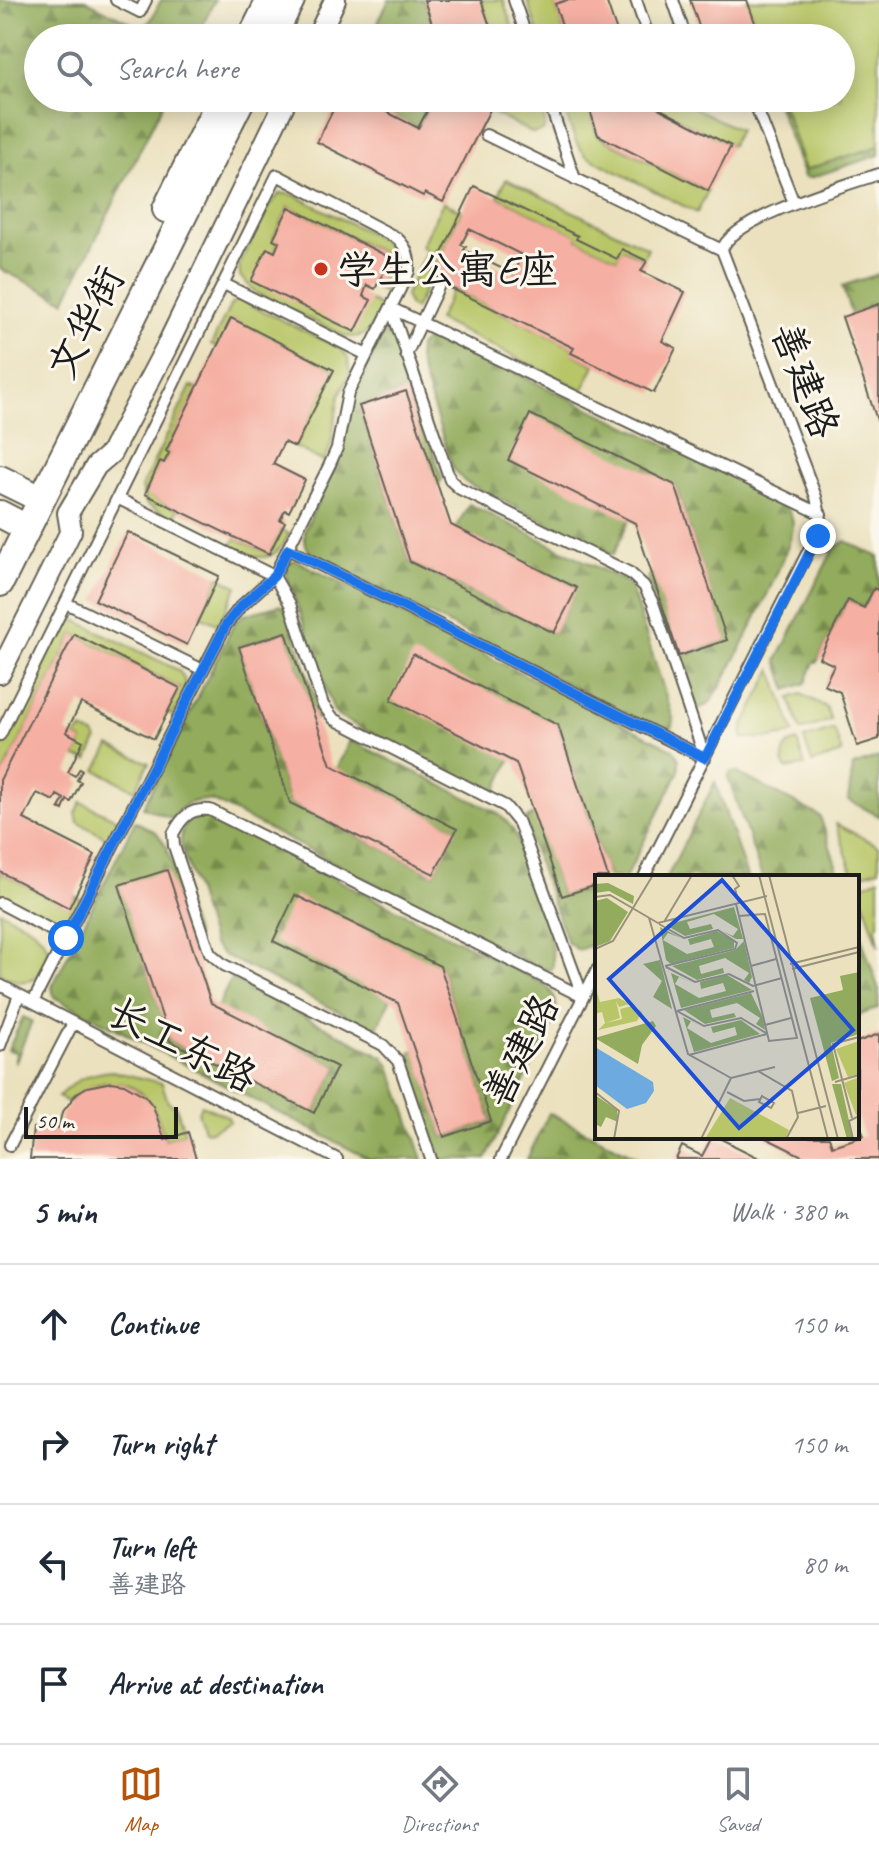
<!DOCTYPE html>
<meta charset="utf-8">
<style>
:root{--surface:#fff;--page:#f6f6f7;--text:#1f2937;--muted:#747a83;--line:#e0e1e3;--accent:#b45309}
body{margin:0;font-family:Caveat,"LXGW WenKai TC",sans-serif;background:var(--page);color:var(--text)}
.scale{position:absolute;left:24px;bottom:20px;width:154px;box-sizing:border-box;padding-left:8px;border:4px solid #1c1c1c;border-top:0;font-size:22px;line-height:28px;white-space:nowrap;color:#1c1c1c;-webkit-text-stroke:6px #fbf7ec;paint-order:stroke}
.stop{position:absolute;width:24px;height:24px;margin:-18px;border:6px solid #1a73e8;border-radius:50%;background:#fff}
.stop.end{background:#1a73e8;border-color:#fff;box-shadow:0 2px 8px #0008}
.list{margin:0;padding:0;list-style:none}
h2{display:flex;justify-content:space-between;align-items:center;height:104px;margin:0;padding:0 32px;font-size:34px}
h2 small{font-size:26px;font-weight:400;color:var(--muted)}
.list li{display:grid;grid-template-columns:52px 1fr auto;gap:24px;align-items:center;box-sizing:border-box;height:120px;padding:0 32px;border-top:2px solid var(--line)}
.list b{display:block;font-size:30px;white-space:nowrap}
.list p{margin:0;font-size:26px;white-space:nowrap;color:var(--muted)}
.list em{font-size:26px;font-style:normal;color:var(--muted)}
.icon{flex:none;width:44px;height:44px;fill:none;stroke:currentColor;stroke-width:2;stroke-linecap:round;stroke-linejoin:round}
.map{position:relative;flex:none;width:879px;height:1159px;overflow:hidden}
.search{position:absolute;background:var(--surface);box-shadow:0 4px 20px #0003;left:24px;right:24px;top:24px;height:88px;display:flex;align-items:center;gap:20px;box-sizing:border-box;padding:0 28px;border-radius:44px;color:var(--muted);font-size:30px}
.sheet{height:584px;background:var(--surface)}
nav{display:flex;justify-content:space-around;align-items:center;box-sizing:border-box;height:112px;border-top:2px solid var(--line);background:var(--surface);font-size:22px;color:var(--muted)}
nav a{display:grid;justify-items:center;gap:4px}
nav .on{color:var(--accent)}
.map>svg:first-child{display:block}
.grass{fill:#b8c668;stroke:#6a7142;stroke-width:2}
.forest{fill:url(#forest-firs);stroke:#57643c;stroke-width:2}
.building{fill:#f5b0a3;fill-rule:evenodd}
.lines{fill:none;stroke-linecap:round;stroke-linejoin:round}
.service-casing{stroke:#646155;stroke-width:14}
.minor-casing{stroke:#646155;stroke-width:24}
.tertiary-casing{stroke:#646155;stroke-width:30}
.service{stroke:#fff;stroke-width:10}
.minor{stroke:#fff;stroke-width:20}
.tertiary{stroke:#fff;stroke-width:26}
.route{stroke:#1a73e8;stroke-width:10}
.poi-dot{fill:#c8321e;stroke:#fbf7ec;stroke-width:3}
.labels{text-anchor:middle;stroke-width:6;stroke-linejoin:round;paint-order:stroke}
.poi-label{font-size:40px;fill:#1c1c1c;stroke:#fbf7ec;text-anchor:start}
.street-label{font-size:40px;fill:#1c1c1c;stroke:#fbf7ec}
.inset-road{fill:none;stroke:#98927d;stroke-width:2}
.view{fill:#1d4ed8;fill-opacity:0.15;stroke:#1d4ed8;stroke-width:4}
.inset-edge{fill:none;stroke:#1c1c1c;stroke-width:4}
</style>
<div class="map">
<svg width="879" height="1159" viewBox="0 0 879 1159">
<defs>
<pattern id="forest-firs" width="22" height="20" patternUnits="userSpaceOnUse" patternTransform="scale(2)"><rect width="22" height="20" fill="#92ab5c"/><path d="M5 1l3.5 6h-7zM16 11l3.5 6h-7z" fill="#768a4b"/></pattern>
</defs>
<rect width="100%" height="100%" fill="#fbf7ec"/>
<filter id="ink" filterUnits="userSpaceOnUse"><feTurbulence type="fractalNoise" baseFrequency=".0125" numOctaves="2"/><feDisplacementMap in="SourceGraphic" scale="16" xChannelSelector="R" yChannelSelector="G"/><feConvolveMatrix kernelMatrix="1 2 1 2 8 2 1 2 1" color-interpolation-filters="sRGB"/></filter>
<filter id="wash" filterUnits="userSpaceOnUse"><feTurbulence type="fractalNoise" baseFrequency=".006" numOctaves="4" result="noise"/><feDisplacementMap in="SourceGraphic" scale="32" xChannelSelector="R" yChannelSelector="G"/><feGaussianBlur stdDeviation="1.8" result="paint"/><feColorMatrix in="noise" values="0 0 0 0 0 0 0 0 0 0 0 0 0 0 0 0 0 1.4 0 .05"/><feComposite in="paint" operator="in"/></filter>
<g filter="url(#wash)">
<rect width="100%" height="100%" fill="#ebe1be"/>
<path class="grass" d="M481 0H503L516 38H494Z
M527 0H567L555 4 566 38H540Z
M747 0H879V146L805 170 781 98H841V38H760Z
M496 98H537L545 123 543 131 532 133 489 111Z
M560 98H586L598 136 708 191 697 213 586 156 576 142Z
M639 98H675L739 130 731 146Z
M506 179 648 248 643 259 623 249 617 259 576 239 577 236 498 197Z
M280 193 294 195 391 244C409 260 400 277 390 295L376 288 390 257 289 207 273 238 279 242 275 252 384 308C374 326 365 343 342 335L256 293 240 276 239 265 269 206Z
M443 202 462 211 415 309 409 305 405 296 425 254 426 249 421 246Z
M453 289 574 348 572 353 595 365 583 390 438 320Z
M238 299 340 348 348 358 350 374 339 396 331 444 324 462 295 447 333 370 232 319 217 348 211 345 231 304Z
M191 386 197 389 166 451 169 453 164 463 160 462 145 493 178 510 174 519 146 504 141 488Z
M281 529 289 534C274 565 259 560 231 547L236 538 269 554Z
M219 577 237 586 219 625 200 616Z
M75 620 178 670C193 685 181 700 173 716L167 713 180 688 74 634 0 780V748L60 629Z
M772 670 794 733 773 738H742L743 727Z
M801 694 826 707 831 720 801 731 790 698Z
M834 729 842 753 812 763 804 739Z
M82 730 94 735 97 740 88 760 75 757 83 741 75 737Z
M797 741 805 766 787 769C780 761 783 752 789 744Z
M110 746 149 763 135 790 96 770Z
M81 802 120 821 110 840 78 822 76 813Z
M836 824 879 846V869L854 877Z
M0 872 69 907 75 896 81 899C60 939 29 912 0 897Z
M879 878V925L876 926 879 947 859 887Z
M0 911C30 927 70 943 33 980L19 982 0 973Z
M112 1071 162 1083 168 1102 176 1107 185 1133 165 1140C161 1128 158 1115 151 1104 130 1074 91 1078 68 1102L58 1097C74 1080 89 1073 112 1071Z
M201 1105 227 1116 230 1121 211 1131 204 1130 198 1112Z"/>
<path class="forest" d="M0 0H85L141 28 151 20 161 0H215L196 38H38V98H166L65 301 0 269Z
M389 0H424L437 38H370Z
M359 98H434L418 128Z
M775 98H781L805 170 879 146V155L810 178 804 177Z
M879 274V304L851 314 842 286Z
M389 331 396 336 442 479 437 487 406 391 359 406 410 562 554 633 576 588 456 528 469 504 625 581 631 588 673 718V726L669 731 659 730 313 556C305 547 304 541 305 529L341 454 349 403 383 335Z
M430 337H440L774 496C784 503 793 512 793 526 793 548 725 684 709 704L699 709 688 700 647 578 652 573 680 656 726 640 675 485 630 519 613 555 465 482 453 469 418 360 419 346Z
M845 541 879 557V591L874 589 864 608 848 600 817 662H814L806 683 787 690 777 660 833 550Z
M295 560 673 749 679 759V771L626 877H608L558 725 511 759 494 795 339 717 334 712 286 573 287 564Z
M280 605 287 610 319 710 318 718 315 720 286 632 239 647 290 803 434 874 456 829 336 769 350 740 496 812C502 817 509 823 513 830 524 848 559 953 552 969H541L213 801C195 798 182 804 172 819L143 807 235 622 244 615Z
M879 757V816L848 800 853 766Z
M731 772H736L820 816 840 877H762L728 777Z
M715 782 747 877H667Z
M535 814 562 896 597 885V936L589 946 578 950 567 942 525 826 527 818Z
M199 816 219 820 542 983C555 993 560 1005 554 1020L486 1159H439L407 1061 411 1052 415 1050 444 1137 491 1121 440 966 391 998 376 1030 223 955 213 945 181 844C181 830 184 820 199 816Z
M135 821 156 832 166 846 196 936 195 944 192 947 120 885 170 1041 315 1112 337 1067 217 1008 231 979 384 1057 390 1066 423 1159H369L54 997 52 987Z
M857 932 860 934 879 990 878 1008 857 1016Z
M23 1017 32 1021 15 1063 16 1052 8 1050Z
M549 1113 641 1159H527Z"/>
<g id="blocks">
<path class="building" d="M424 0H481L494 38H437Z
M567 0H606L619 38H566L555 4Z
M690 0H747L759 34 747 38H724L723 35 703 38Z
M339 98H359L418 128 434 98H496L443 202 425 193 423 196 317 142Z
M586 98H639L731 146 708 191 598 135Z
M474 186 578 236 576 239 617 259 622 249 643 259 647 261 641 271 685 292 662 341 676 348 654 393 571 353 574 348 430 278ZM469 229 522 255 513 274 464 250 466 247 461 245Z
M289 207 391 258 375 289 367 285 363 296 371 300 355 332 251 281 267 248 275 252 279 242 273 239Z
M879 304V423H878L842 317Z
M231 318 334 370 295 447 284 442 273 464 305 480 289 512 285 510 280 520 285 522 269 554 145 494 160 461 164 463 169 453 166 451Z
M406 391 451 525 577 588 554 633 410 562 359 406Z
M530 414 675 485 727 640 679 656 635 523 508 460Z
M128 532 219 576 187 645 95 600Z
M874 588 879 591V739L857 746 840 692 824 685 834 665 819 658 848 600 864 608Z
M286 632 331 765 457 829 434 874 290 803 239 647Z
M74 634 180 688 154 739 81 703 66 732 83 741 68 772 75 776 80 768 82 770 77 780 81 782 71 802 67 800 63 810 59 808 64 799 57 795 54 801 37 793 24 819 95 855 69 908 0 872V780Z
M413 654 558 725 608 877H597V885L562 896 516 763 391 700Z
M167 870 211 1003 337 1067 314 1113 170 1041 119 885Z
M295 895 440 966 491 1121 444 1137 398 1003 273 941Z
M879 1034V1159H808L764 1137H829L832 1146 864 1136 857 1117V1042Z
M112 1082 124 1084 145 1096 153 1106 165 1140 188 1132 196 1159H30L33 1128 40 1129 41 1126 58 1128 62 1113 77 1093 87 1087Z
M712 1137H717L761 1159H676L682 1146 702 1156Z"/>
</g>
</g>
<g filter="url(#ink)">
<use href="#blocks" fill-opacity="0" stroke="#646155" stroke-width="2"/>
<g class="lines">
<defs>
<path id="service" d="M116 0 140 12 146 0
M514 0 527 38
M636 0 649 38
M673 0 686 38
M548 98 575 179
M749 98 757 109 794 203
M486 135 722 250
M722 250C731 218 847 185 879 174
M224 284 367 355
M391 308 450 480 460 489 630 573 644 586 653 603 705 758
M391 308 821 514
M406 355 440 283
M117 498 274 576 290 604 323 705 334 719 505 806 519 823 583 997
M288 549 705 758
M66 603 203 670
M0 735 277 175 397 238C407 248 410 256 409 271L348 393 337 448 330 464 274 576 240 607 226 625 33 1002
M644 877 822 524 816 497 722 250
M0 903 66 938
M0 985 337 1159
M0 1046 19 995
M10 1145 73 1023
M431 1159 398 1061 383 1045 224 965 210 953 174 846 173 834C182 817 190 808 210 810L583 997
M501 1159 597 970"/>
<path id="minor" d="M317 38 335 0
M0 673 71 531 68 513 96 466 111 453 166 348 287 98"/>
<path id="tertiary" d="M251 38 270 0
M272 38 291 0
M166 209 221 98
M0 479 41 499
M0 514 27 528
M0 583 242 98"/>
</defs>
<use href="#service" class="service-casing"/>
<use href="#minor" class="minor-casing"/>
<use href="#tertiary" class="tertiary-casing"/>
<use href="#service" class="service"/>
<use href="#minor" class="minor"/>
<use href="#tertiary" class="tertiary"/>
</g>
</g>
<g class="lines" filter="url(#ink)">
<path class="route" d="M66 938 226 625 240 607 274 576 288 549 705 758 818 536"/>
</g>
<circle class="poi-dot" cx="321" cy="269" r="8"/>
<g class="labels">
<g class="poi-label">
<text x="337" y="283">学生公寓E座</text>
</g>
<g class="street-label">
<text transform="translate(85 322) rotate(-63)" y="14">文华街</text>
<text transform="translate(806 380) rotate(69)" y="14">善建路</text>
<text transform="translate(183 1044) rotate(27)" y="14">长工东路</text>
<text transform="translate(520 1050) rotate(-63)" y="14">善建路</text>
</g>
</g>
<g transform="translate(595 875)">
<rect width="264" height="264" fill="#ebe1be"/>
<path d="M2 117 5 127 24 123 35 129 24 132 21 126 25 143 11 148 27 144 25 134 37 131 47 137 42 146 3 155 10 148 7 137 0 139ZM264 166V199L253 202 241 174ZM264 202V239L261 240 249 208ZM135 223 194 255 190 264H110Z" fill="#b8c668"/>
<path d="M13 8 39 21 38 29 14 16 0 18V9ZM12 23 33 37 15 66 0 72V26ZM139 32 148 64H141L127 56 138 61 143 54 119 39 92 47 95 54 116 49 118 54 90 61 71 50ZM65 52 86 63 73 58 68 65 92 79 119 72 116 64 95 70 93 64 122 56 139 66V73L76 89 71 85ZM149 66 157 102 154 108 136 97 149 105 154 98 130 83 104 91 106 99 128 93 129 98 102 105 77 91 140 75ZM65 85 77 134 58 122 67 106 48 89ZM264 97V159L236 168 244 203 237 206 215 123 248 115 245 101ZM76 98 98 108 84 102 80 109 104 123 131 116 128 108 106 114 105 107 132 100 157 115 86 133ZM156 118 168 143 170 155 161 149 165 143 142 128 115 135 117 143 139 138 141 142 110 149 89 135ZM88 142 109 153 96 146 92 153 116 168 142 160 140 152 118 158 116 152 146 145 165 159 99 177ZM58 146 61 151 47 170 43 189 0 163ZM237 209H246L258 264H252ZM0 220 22 235 23 247 11 242 6 252 0 249Z" fill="#92ab5c"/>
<path d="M0 172 58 207 59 216 51 228 32 234 0 210Z" fill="#6daadf"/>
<path class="inset-road" d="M137 0 144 11 140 14 144 28M164 0 233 264M174 0 243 264M0 22 15 20 63 48 172 21M141 29 174 166 202 163 170 39 144 41M54 43 93 179 136 203M69 47 97 0M64 49 89 63 123 55 142 68 140 74 70 91M0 74 18 66 58 0M195 89 264 72M156 91 181 84M71 92 100 107 134 99 158 111 187 103M197 94 264 77M82 136 109 151 146 143 171 158M82 136 159 116M170 150 196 143M94 180 172 159M163 196 197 216 203 242 191 264M136 203 180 192M240 207 264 200M0 217 24 236 19 264M132 217 149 226 165 224M167 221 179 228 176 233 164 227ZM203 238 231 231M257 243 238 169 264 162M106 264 136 203M258 264 254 246 264 241"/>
<path class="view" d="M127 5 258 155 144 253 14 104Z"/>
<rect width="264" height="264" class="inset-edge"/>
</g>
</svg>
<div class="scale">50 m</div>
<div class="stop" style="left:66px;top:938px"></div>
<div class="stop end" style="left:818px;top:536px"></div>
<div class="search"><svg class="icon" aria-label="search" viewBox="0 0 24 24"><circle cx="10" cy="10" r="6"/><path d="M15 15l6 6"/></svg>Search here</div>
</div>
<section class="sheet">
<h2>5 min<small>Walk · 380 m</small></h2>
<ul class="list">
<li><svg class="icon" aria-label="ahead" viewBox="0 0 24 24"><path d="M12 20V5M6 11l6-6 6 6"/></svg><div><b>Continue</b></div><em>150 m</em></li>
<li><svg class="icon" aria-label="right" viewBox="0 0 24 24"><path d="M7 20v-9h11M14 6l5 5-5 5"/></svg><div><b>Turn right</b></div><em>150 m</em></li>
<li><svg class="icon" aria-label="left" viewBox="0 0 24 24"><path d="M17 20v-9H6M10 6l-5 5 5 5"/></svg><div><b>Turn left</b><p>善建路</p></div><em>80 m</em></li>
<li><svg class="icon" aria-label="arrive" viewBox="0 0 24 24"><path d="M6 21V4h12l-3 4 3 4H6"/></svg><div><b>Arrive at destination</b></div></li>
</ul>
</section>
<nav>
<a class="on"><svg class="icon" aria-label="map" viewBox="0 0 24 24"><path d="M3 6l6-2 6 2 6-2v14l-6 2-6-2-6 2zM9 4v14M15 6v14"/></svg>Map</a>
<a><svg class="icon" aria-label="directions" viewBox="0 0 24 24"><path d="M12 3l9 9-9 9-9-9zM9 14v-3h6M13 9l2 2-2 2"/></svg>Directions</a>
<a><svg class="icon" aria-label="saved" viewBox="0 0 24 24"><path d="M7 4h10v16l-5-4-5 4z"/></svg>Saved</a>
</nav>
